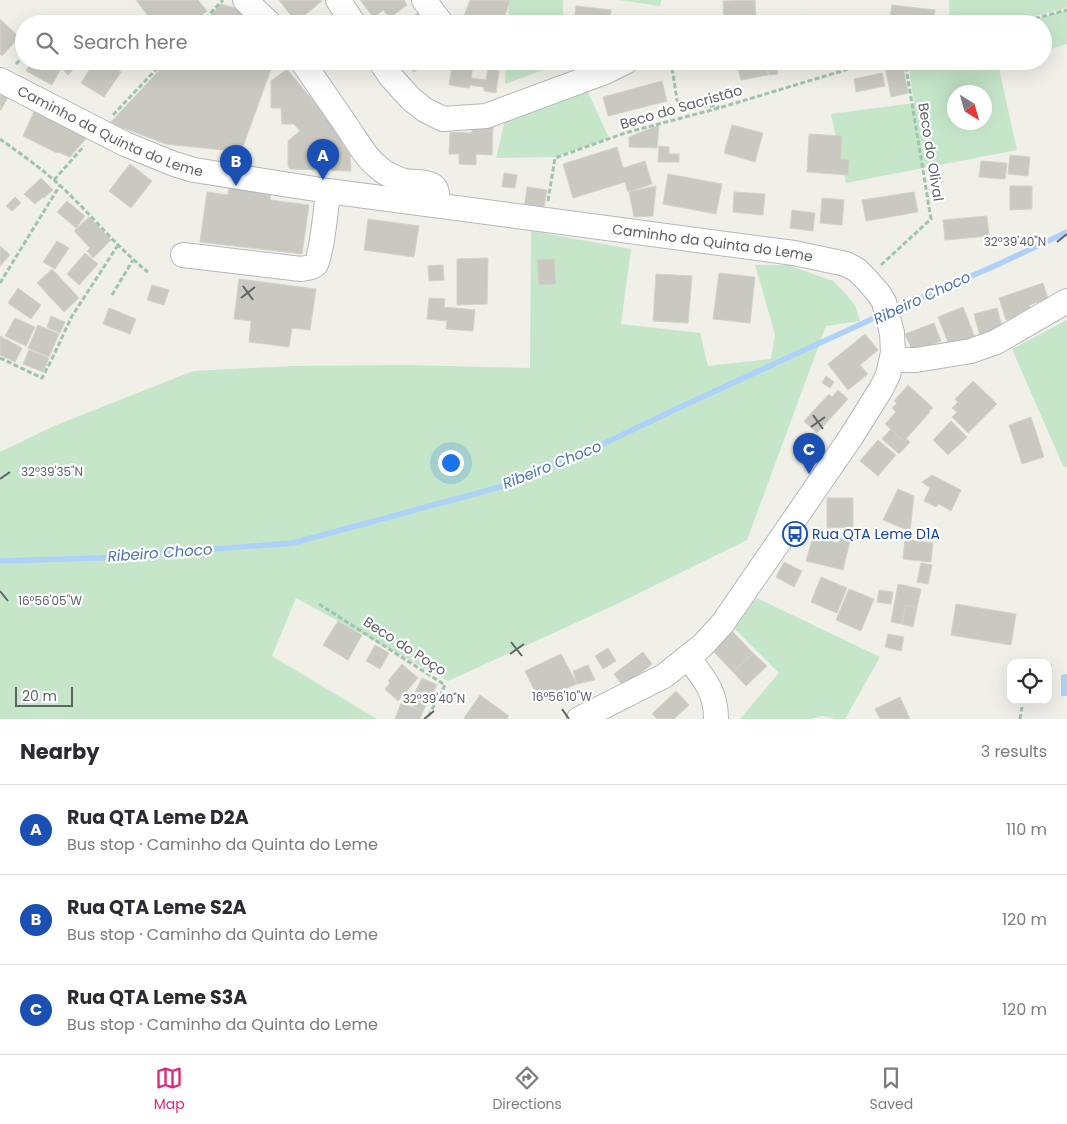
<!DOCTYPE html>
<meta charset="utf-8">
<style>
:root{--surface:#fff;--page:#f7f7f7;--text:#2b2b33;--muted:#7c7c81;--line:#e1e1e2;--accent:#db2777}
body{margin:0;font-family:Poppins,sans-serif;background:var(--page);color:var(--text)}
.controls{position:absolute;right:15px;bottom:15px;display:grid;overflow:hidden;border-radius:10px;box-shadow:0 5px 20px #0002}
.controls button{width:45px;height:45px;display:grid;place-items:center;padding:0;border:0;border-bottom:1px solid var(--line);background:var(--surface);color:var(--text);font:25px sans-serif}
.compass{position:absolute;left:947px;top:85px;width:45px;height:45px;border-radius:50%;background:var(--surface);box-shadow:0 5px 20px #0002;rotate:143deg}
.scale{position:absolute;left:15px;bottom:12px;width:58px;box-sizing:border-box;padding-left:5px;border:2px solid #5f6267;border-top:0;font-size:14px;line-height:18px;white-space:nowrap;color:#5f6267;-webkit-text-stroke:4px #fff;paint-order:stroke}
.you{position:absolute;left:450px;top:462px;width:18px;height:18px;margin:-12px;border:4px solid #fff;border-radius:50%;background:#1a73e8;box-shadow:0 0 0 8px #1a73e833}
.badge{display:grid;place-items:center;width:32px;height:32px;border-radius:50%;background:var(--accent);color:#fff;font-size:16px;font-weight:700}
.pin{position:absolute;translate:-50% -41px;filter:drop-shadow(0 1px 2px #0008)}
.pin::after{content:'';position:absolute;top:26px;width:18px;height:15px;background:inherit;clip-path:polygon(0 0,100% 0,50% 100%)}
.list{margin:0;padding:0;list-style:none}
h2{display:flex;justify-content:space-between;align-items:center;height:65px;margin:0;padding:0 20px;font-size:21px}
h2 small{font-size:16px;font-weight:400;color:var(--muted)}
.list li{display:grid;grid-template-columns:32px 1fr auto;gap:15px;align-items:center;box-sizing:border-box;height:90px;padding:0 20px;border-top:1px solid var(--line)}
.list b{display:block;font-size:19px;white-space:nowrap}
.list p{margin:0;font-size:16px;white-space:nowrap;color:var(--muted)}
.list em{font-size:16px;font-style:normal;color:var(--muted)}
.icon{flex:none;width:28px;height:28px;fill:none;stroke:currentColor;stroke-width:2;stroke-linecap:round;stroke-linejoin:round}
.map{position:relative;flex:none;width:1067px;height:719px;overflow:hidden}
.search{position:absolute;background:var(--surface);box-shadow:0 5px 20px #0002;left:15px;right:15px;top:15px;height:55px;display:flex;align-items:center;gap:12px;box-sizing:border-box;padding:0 18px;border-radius:28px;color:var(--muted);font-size:19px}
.sheet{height:335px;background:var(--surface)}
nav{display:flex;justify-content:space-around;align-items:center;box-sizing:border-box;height:70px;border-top:1px solid var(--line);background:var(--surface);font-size:14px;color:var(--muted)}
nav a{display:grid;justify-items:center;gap:2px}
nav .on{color:var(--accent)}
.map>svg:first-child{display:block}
.green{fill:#c6e6ca;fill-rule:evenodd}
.water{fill:#aed1fa}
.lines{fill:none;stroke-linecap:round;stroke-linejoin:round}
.stream{stroke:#aed1fa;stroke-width:5.5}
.building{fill:#c9c9c2;stroke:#d5d2c6}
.minor-casing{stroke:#b5b7bb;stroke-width:26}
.path{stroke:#9ec4ae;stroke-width:3;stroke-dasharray:5 2.5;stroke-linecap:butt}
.minor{stroke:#fff;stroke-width:24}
.ticks{fill:none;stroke:#5f6267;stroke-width:2}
.labels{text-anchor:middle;stroke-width:4.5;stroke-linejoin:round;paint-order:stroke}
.street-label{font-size:14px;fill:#5f6267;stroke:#fff}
.transit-label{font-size:14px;fill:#164399;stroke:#fff;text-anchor:start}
.water-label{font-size:15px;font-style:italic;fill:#4e75b5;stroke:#fff}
.ticks-label{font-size:12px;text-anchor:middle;fill:#5f6267;stroke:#fff;stroke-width:4.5;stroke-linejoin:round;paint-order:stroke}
</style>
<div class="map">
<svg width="1067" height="719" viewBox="0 0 1067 719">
<rect width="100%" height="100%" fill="#f0efe8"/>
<path class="green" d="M509 0H563V24H508Z
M619 0H661L660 6Z
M949 0H1067V6L1066 8 1004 24H950Z
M1067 10V44L1043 51V24H1018Z
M506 61H562V63L505 84Z
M908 61H1007L998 64 1017 150 846 183 831 114 914 103ZM954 92H984V122H954Z
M586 88 609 138 555 157 496 158 506 117Z
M531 231 631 249 621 324 700 333 708 366 771 359 775 334 755 265H788L833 281 846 294 855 305 860 321 826 326 747 540 617 604 448 681 296 598 272 656 377 719H0V452L54 426 193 371 292 366 407 365 530 368Z
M1067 320V466L1064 468 1012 349Z
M757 598 880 657 845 719H835L823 716 811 719H740L779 673 733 627Z"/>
<path class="water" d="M1067 674V696H1061V675Z"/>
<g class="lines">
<path class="stream" d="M891 311 999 264 1067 232
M0 561 98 558 293 543 500 487 603 444 676 409 883 314"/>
</g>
<path class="building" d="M136 0H198L207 11 191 24H189L182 16 172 24H154Z
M279 0H320L322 1 296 22Z
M360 0H404L407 5 390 18 383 10 374 18Z
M470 0H510L502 24H469L471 19 464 16Z
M755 0 756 20 724 22 723 1Z
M221 4 241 10 252 24H203Z
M892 5 935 10 933 24H889Z
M576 6 611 10 610 20 628 22V24H574Z
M419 12 428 24H402Z
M331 15 338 24H319Z
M803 15 840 18V24H802Z
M0 19 19 37 2 56 0 54Z
M716 22V24H696V23Z
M32 61H65L52 85 26 71Z
M71 61H82L68 75 63 69Z
M95 61H105L121 72 104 97 81 83Z
M168 61H274L241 152 166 144 110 123Z
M321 61H340L327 70Z
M406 61H429L414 72Z
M453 61H474L471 78 486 80 488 69 499 71 496 93 484 91V87L470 85 469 88 449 85Z
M736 61H765L768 75 741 80Z
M766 61H775L778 74 769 75Z
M890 61H902L908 93 891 97 884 62Z
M287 69 342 136V144L350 155 351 171 290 169 288 166V141L300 131 294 124H282L281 108H271V81Z
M882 73 885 86 856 92 854 79Z
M662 81 667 101 608 116 603 97Z
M0 88 10 93 1 110H0Z
M36 107 89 135 70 157 58 152 57 153 23 136Z
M659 125 657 148 629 147V137Z
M732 125 763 133 755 162 724 153Z
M472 127H493L492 155 476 154V165L459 164V154H449L450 132 472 133Z
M809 134 842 136 841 159 849 160 848 175 807 172Z
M659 146 669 147V154H679V162H658Z
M617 147 623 168 645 161 652 184 628 192 625 182 573 198 563 164Z
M1010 155 1030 157 1028 176 1008 174Z
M981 161 1007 163 1005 179 979 177Z
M130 164 152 181 131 208 109 191Z
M504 173 517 175 515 188 502 187Z
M668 174 722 184 716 214 663 204Z
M41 178 53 190 44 198 43 197 35 204 24 194Z
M229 185 271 191 270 200 309 205 302 254 200 242 207 192 228 195Z
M656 186 653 216 634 217 629 192Z
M1010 186H1032V209L1010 210Z
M527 187 547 190 543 212 524 209Z
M734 192 765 194 763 215 733 212Z
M914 192 918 212 866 221 862 200Z
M15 197 21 203 12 211 6 206Z
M822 198 844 200 842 225 820 223Z
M67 201 85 216 76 228 57 212Z
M792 210 815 213 813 231 790 228Z
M987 216 989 236 945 240 943 220Z
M89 217 111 240 93 258 87 251 90 248 74 231Z
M368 219 419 226 414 257 364 250Z
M57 241 69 248 55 269 43 262Z
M0 246 10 255 0 266Z
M85 253 98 264 79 285 67 274Z
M488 258 487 304 457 305V259Z
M554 259 556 284 539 285 537 260Z
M443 265 444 280 429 281 428 266Z
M52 269 79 298 64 312 37 283Z
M719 273 755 277 750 323 713 319Z
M656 274 692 276 688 323 653 321Z
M239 279 316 289 310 330 292 328 289 347 249 342 251 321 234 319Z
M1043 283 1048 299 1029 305 1031 309 1020 312V315L1006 320 999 298Z
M152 285 169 290 164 305 147 300Z
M18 288 41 305 31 319 8 303Z
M429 298 445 299 444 307 475 310 473 331 446 329 447 321 427 319Z
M963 307 976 340 951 350 938 317Z
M109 308 136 319 130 334 103 324Z
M997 308 1004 334 981 340 974 314Z
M51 316 65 322 60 333 47 327Z
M15 318 35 327 26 346 5 336Z
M934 323 941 341 913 352 905 334Z
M38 325 59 334 49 357 28 348Z
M865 334 878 350 860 365 868 374 848 390 828 364Z
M0 336 22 348 15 362 0 355Z
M29 350 49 358 43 372 23 364Z
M826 376 834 382 830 388 822 383Z
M973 381 997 404 968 433 952 417 957 412 952 408 958 402 955 399Z
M908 385 933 408 929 411 930 412 904 441 885 424 896 412 892 408 897 403 894 401Z
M838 390 848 399 817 433 804 421 829 394 832 397Z
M1031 417 1044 457 1022 464 1009 425Z
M951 421 967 437 948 455 933 440Z
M891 429 904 441 907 439 910 442 899 454 882 439Z
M878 440 896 455 878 476 860 461Z
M932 475 961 490 951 511 939 504 936 507 924 501 930 488 922 482Z
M898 489 914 496 910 531 883 520Z
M827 498H853V527L827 528Z
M813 536 837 543 839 538 850 541 843 570 806 561Z
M905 539 933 543 931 562 903 559Z
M784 562 802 571 794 587 776 577Z
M921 563 932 565 928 584 917 582Z
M821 577 847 588 837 613 811 602Z
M898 584 921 589 917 607 906 605 902 624 891 622Z
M849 589 874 599 861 631 836 620Z
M879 590 893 592 891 604 877 602Z
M956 604 1016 614 1011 645 951 635Z
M906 605 917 607 913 627 902 624Z
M338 621 362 635 348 660 323 645Z
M732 631 753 653 733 672 712 650Z
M888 634 904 637 901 651 885 647Z
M375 645 389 653 380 669 366 661Z
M608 648 616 661 603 669 595 656Z
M643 652 652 664 624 687 614 674Z
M753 653 767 666 746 686 733 672Z
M561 654 577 684 539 700 525 671Z
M402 664 418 678 398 701 385 689 390 683 388 681Z
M1048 664H1052L1048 693Z
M588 665 595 680 577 684 573 671Z
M422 678 437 685 423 711 409 704Z
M676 691 689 705 674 719H657L652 714Z
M480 695 509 716 507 719H465L464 718Z
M900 697 910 719H880L875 709Z
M401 703 423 711 420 719H395Z"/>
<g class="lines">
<defs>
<g id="minor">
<path d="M245 0 270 24"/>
<path d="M338 0 354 24"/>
<path d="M424 0 442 24"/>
<path d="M302 61C317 83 332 105 348 128 357 141 365 157 378 167 384 173 396 179 405 181 423 184 442 178 436 205"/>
<path d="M380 61 391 77 411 99 425 110 443 119 486 116 605 72 627 61"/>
<path id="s1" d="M0 80 125 144 174 164 194 170 328 191 794 253 846 264 857 270 866 279 879 294 884 302 892 333 893 353 888 375 881 389 851 437 723 623 703 645 664 676 579 719"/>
<path d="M183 255 301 269C305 268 313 268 316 264 321 258 327 202 328 191"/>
<path d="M892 360H916L971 351 996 342 1067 301"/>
<path d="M688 657C704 679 716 691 716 719"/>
</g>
</defs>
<use href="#minor" class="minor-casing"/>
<path class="path" d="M200 24 223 0
M1013 24 1067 10
M671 61 677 100 682 106H717L719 108
M16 64 24 56
M113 115 164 61
M0 139C18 152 38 166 55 181 87 209 114 245 148 272
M54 180 84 146
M548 201 555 158 625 133 719 108 875 61
M881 265 931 219 905 61
M0 283 60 185
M112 295 133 260
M0 358 42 378 51 361 72 316 118 245
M319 604 445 685 427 719
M1020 719 1022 707"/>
<use href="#minor" class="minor"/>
</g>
<path class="ticks" d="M1057 242 1067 234M243 286 253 300M241 298 255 287M813 415 823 429M811 427 825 417M0 479 10 472M0 591 8 601M511 642 522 656M510 654 524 644M562 709 569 719M424 719 434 711"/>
<defs>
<symbol id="bus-ring" viewBox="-11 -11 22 22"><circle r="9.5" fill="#fff" stroke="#1a4fb4" stroke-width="1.5"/><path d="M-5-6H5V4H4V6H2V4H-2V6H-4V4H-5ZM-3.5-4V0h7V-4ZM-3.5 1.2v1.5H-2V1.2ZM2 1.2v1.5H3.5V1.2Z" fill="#1a4fb4"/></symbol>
</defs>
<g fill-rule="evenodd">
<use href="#bus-ring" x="781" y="520" width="28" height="28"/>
</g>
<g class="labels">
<g class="street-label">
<text transform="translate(681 107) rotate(-16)" y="5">Beco do Sacristão</text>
<text dy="5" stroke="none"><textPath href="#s1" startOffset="122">Caminho da Quinta do Leme</textPath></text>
<text transform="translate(931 152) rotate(81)" y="5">Beco do Olival</text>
<text dy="5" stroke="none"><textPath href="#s1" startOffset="738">Caminho da Quinta do Leme</textPath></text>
<text transform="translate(405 646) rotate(33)" y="5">Beco do Poço</text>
</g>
<g class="transit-label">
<text x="812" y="539">Rua QTA Leme D1A</text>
</g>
<g class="water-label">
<text transform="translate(922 298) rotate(-25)" y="5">Ribeiro Choco</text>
<text transform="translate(552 465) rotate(-22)" y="5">Ribeiro Choco</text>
<text transform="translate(160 553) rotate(-4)" y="5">Ribeiro Choco</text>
</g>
</g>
<g class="ticks-label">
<text x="1015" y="246">32°39'40"N</text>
<text x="52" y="476">32°39'35"N</text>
<text x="50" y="605">16°56'05"W</text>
<text x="562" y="701">16°56'10"W</text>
<text x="434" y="703">32°39'40"N</text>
</g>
</svg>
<div class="controls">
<button><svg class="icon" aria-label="locate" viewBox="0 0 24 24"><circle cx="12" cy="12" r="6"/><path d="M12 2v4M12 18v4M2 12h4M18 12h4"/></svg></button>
</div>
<svg class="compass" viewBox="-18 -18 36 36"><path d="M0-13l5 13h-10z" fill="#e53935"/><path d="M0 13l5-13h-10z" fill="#7c7c81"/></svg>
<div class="scale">20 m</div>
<div class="you"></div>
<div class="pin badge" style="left:323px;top:180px;background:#1a4fb4">A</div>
<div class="pin badge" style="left:236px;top:186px;background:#1a4fb4">B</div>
<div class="pin badge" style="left:809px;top:474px;background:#1a4fb4">C</div>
<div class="search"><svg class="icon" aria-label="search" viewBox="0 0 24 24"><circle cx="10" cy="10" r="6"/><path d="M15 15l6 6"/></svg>Search here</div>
</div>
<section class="sheet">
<h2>Nearby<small>3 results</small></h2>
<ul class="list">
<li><span class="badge" style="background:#1a4fb4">A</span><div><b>Rua QTA Leme D2A</b><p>Bus stop · Caminho da Quinta do Leme</p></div><em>110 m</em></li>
<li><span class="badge" style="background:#1a4fb4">B</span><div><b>Rua QTA Leme S2A</b><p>Bus stop · Caminho da Quinta do Leme</p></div><em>120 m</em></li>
<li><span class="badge" style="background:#1a4fb4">C</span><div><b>Rua QTA Leme S3A</b><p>Bus stop · Caminho da Quinta do Leme</p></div><em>120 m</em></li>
</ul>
</section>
<nav>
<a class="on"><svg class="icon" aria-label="map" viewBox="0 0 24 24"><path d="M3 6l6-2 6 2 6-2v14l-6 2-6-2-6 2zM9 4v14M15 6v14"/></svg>Map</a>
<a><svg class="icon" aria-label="directions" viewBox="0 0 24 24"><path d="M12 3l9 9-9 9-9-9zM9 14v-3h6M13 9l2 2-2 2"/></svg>Directions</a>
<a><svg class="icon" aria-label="saved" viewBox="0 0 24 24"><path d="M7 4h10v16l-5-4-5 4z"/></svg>Saved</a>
</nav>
